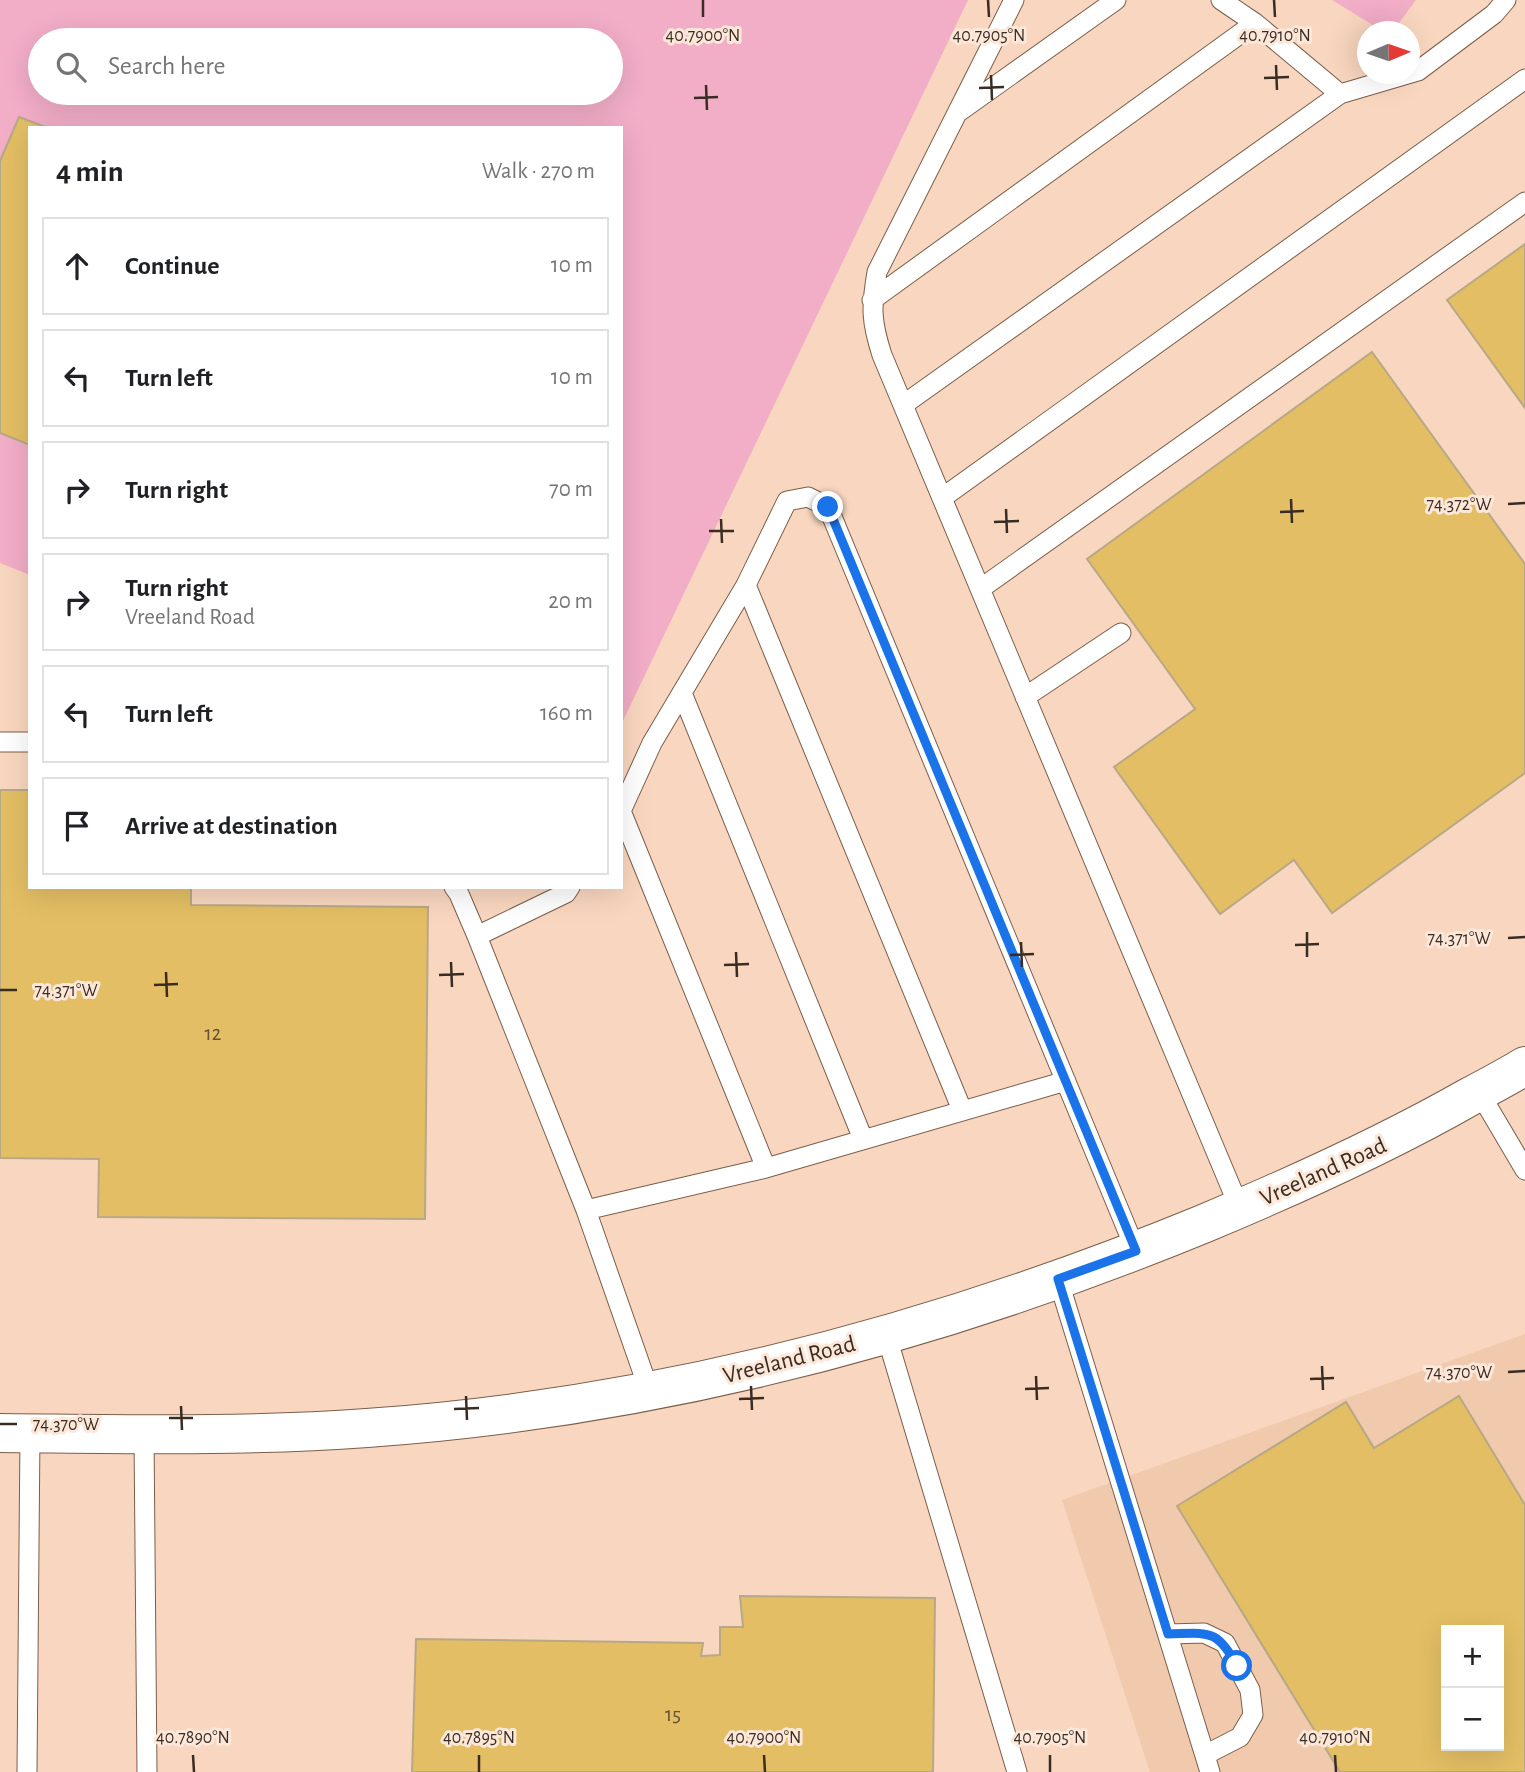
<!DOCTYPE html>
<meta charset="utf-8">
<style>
:root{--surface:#fff;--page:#f6f6f6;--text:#202124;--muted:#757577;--line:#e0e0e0}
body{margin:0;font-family:"Alegreya Sans",sans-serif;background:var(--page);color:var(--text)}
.controls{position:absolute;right:21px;bottom:21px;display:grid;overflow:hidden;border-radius:0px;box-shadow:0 7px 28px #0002}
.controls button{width:63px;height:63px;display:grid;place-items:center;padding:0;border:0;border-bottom:2px solid var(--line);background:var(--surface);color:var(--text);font:35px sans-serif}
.compass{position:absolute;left:1357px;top:21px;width:63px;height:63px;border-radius:50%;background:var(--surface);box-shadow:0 7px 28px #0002;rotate:88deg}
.stop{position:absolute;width:21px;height:21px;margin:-16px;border:5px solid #1a73e8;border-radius:50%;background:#fff}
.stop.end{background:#1a73e8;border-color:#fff;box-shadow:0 2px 7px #0008}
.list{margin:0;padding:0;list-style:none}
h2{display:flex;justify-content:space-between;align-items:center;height:91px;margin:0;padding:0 28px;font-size:30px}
h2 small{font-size:23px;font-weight:400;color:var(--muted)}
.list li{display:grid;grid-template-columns:46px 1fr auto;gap:21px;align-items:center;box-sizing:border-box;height:98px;margin:0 14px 14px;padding:0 14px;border:2px solid var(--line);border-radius:0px}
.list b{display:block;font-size:26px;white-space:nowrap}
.list p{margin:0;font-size:23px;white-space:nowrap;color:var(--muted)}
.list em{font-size:23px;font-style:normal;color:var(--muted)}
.icon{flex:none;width:38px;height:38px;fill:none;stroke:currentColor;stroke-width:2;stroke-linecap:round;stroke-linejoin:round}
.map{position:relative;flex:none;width:1525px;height:1772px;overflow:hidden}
.search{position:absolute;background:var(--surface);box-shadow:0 7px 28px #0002;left:28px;top:28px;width:595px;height:77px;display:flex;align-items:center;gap:18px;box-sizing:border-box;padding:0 24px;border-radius:38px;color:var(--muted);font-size:26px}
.panel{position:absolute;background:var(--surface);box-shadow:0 7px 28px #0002;left:28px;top:126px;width:595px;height:763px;border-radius:0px}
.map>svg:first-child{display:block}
.built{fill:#f1caae;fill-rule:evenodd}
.green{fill:#f2adc7;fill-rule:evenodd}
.building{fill:#e3be64;stroke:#b7a886;stroke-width:2;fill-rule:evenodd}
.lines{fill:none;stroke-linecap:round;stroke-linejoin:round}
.service-casing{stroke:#7b5e49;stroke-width:21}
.tertiary-casing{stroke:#7b5e49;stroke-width:40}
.service{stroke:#fff;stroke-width:19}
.tertiary{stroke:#fff;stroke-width:38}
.route{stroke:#1a73e8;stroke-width:9}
.ticks{fill:none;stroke:#392c23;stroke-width:2.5}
.labels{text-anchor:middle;stroke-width:6;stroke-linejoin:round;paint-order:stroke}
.number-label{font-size:21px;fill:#645033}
.street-label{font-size:24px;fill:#392c23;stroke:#fce7d9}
.ticks-label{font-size:18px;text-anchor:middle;fill:#392c23;stroke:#fce7d9;stroke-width:6;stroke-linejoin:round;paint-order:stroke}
</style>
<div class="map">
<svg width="1525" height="1772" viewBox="0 0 1525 1772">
<rect width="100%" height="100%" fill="#f9d6bf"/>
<path class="built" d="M1525 1334V1772H1150L1062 1500ZM1446 1630H1499V1746H1446Z"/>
<path class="green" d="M0 0H968L621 725V128H30V575L0 563ZM40 40H611V93H40Z
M1332 0H1416L1393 31 1384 32Z"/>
<path class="building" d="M19 117 48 128H30V445L0 433V161Z
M1525 244V408L1447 300Z
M1372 352 1525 564V773L1332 913 1294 860 1220 914 1114 767 1195 709 1087 559Z
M0 790H30V887H191V905L428 907 425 1219 98 1217 99 1159 0 1158Z
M1459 1396 1525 1505V1772H1340L1177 1506 1346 1402 1374 1448ZM1446 1630H1499V1746H1446Z
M740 1596 935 1598 933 1772H412L416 1639 703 1643 701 1656 720 1655V1627H743Z"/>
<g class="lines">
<defs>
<path id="service" d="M1014 0 877 272C871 307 871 321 882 355L1240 1209
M1221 0 1255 23 1340 94 1418 71 1494 14 1506 0
M960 111 1116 0
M872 300 1255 23
M903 405 1340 94
M942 498 1525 79
M746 585 962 1110
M980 589 1525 202
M682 693 863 1139
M1025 697 1121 633
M0 742H30
M621 811 652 743 746 585 787 501 808 497 828 507 1136 1251
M621 811 766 1168
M454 887 459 894 477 936 586 1210 649 1390
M477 936 566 893 570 887
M1479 1092 1525 1170
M586 1210 766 1168 1066 1081
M1058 1279 1210 1772
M886 1334 1017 1772
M144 1435 147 1772
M1168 1634 1204 1633 1225 1643 1250 1690 1253 1715 1240 1737 1205 1755
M27 1772 30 1433"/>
<path id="tertiary" d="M0 1433C123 1434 245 1437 367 1428 654 1408 937 1333 1203 1224 1294 1186 1383 1146 1469 1097 1488 1087 1507 1077 1525 1066"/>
</defs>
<use href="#service" class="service-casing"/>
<use href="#tertiary" class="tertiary-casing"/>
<use href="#service" class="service"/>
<use href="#tertiary" class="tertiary"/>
</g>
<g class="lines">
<path class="route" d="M828 507 1136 1251 1058 1279 1168 1634C1208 1633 1217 1628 1237 1666"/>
</g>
<path class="ticks" d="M703 0V17M988 0 989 17M1274 0 1275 17M1276 65 1277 90M991 75 992 100M1264 78 1289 77M706 85 707 110M979 88 1004 87M694 98 718 97M1291 499 1292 523M1508 504 1525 503M1006 509 1007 533M1280 512 1304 511M721 519 722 543M994 522 1019 521M709 531H734M1307 932V957M1508 938 1525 937M1021 942 1022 967M1295 945 1319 944M736 952 737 977M1010 955 1034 954M451 962 452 987M724 965 749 964M166 972 167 997M439 975 464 974M154 985 178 984M0 990H17M1322 1366 1323 1390M1508 1372 1525 1371M1036 1376 1037 1400M1310 1379 1334 1378M751 1386 752 1410M1025 1389 1049 1388M466 1396 467 1420M739 1399 764 1398M181 1406 182 1430M454 1409 479 1408M169 1418H193M0 1424H17M193 1755 194 1772M479 1755V1772M764 1755 765 1772M1050 1755V1772M1335 1755 1336 1772"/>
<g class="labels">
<g class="number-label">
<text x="213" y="1040">12</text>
<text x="673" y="1721">15</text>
</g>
<g class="street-label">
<text transform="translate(1323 1171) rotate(-24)" y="8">Vreeland Road</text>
<text transform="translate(789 1359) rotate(-14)" y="8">Vreeland Road</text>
</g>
</g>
<g class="ticks-label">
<text x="703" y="41">40.7900°N</text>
<text x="989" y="41">40.7905°N</text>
<text x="1275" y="41">40.7910°N</text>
<text x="1459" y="510">74.372°W</text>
<text x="1459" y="944">74.371°W</text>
<text x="66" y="996">74.371°W</text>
<text x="1459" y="1378">74.370°W</text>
<text x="66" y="1430">74.370°W</text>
<text x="193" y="1743">40.7890°N</text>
<text x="479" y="1743">40.7895°N</text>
<text x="764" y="1743">40.7900°N</text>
<text x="1050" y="1743">40.7905°N</text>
<text x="1335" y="1743">40.7910°N</text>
</g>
</svg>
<div class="controls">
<button>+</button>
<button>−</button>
</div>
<svg class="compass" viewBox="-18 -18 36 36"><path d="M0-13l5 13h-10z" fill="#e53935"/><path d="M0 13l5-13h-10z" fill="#757577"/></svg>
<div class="stop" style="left:1237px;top:1666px"></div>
<div class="stop end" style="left:828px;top:507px"></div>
<div class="search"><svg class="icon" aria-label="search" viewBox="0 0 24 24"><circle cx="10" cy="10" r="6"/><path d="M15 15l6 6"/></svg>Search here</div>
<section class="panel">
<h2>4 min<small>Walk · 270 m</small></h2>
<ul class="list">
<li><svg class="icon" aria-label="ahead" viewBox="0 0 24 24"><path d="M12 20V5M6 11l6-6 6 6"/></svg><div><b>Continue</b></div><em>10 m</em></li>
<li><svg class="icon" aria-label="left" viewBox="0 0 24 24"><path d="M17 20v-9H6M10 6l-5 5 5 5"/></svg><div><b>Turn left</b></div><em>10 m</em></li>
<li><svg class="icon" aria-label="right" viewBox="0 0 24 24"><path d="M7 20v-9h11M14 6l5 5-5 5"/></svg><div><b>Turn right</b></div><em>70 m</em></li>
<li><svg class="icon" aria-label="right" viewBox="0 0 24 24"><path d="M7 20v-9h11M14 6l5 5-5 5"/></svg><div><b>Turn right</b><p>Vreeland Road</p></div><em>20 m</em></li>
<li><svg class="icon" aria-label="left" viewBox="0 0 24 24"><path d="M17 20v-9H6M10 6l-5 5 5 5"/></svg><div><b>Turn left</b></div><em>160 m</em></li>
<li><svg class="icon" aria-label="arrive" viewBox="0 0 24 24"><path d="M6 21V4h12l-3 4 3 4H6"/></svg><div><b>Arrive at destination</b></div></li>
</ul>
</section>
</div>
